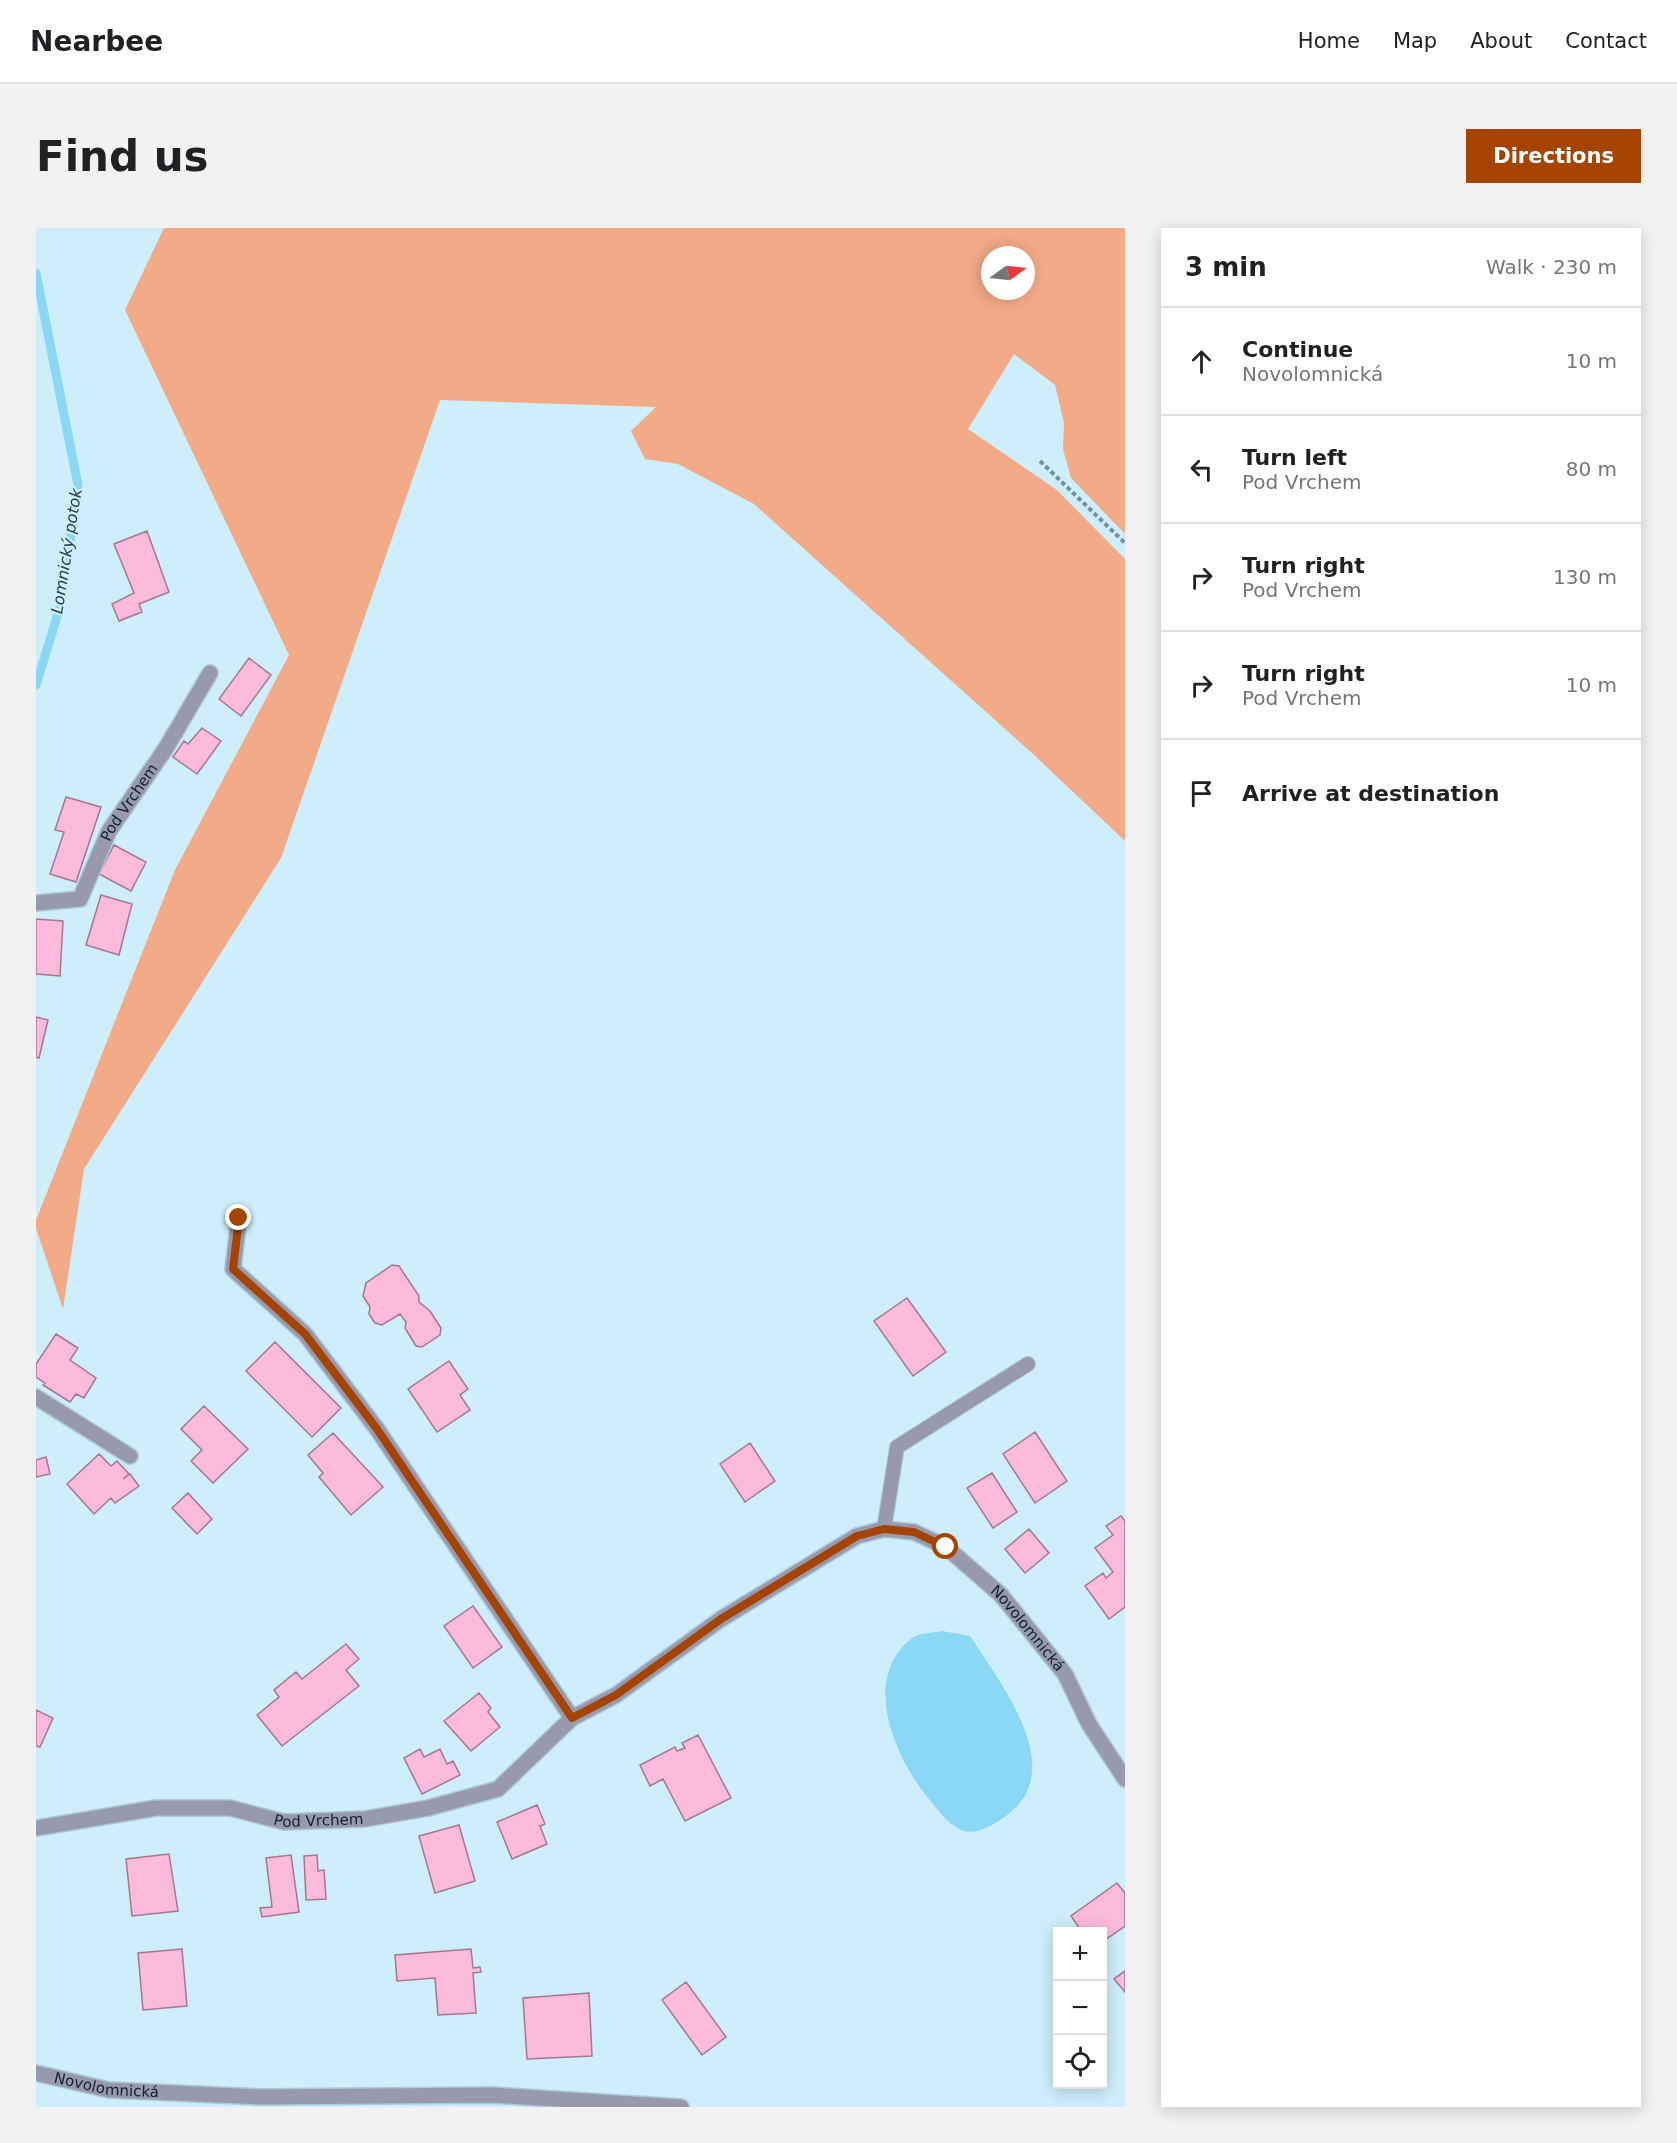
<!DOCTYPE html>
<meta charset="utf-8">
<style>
:root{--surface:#fff;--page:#f2f2f2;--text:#202124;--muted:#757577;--line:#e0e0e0;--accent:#a54400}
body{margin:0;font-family:"DejaVu Sans",sans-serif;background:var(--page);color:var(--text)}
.controls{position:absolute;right:18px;bottom:18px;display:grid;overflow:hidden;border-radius:0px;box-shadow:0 3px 15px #0003}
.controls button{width:54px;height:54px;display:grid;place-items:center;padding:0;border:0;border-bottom:2px solid var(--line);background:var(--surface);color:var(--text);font:30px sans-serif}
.compass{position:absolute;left:945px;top:18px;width:54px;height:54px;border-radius:50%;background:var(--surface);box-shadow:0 3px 15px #0003;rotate:75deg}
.stop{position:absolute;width:18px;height:18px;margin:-14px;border:4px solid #a54400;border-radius:50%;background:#fff}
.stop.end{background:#a54400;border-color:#fff;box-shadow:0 2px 6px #0008}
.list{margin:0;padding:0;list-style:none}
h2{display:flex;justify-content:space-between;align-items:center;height:78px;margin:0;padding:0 24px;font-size:26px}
h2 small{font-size:20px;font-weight:400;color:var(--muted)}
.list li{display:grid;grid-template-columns:39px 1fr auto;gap:18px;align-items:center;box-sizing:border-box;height:108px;padding:0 24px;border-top:2px solid var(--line)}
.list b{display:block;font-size:22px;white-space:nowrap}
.list p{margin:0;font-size:20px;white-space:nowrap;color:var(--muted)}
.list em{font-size:20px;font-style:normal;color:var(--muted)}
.icon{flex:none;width:33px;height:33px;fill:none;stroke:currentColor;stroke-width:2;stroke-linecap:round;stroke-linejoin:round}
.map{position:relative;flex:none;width:1089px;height:1879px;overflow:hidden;border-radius:0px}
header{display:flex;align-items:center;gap:36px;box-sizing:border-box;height:84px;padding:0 30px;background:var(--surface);border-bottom:2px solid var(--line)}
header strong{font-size:28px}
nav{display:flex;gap:33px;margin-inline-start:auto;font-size:21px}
.intro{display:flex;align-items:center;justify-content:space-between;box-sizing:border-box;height:144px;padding:0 36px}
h1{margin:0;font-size:42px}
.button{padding:15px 27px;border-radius:0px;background:var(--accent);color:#fff;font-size:21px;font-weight:700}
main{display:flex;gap:36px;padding:0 36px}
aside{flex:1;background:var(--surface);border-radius:0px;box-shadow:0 3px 15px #0003}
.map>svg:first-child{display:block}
.green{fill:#f3aa87;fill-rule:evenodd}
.water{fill:#8ad7f6}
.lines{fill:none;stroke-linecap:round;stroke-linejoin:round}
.stream{stroke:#8ad7f6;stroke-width:9}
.building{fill:#fcbadd;stroke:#a57890;stroke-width:1.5}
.lane-casing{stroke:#accad7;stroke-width:16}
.street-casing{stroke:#accad7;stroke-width:18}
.path{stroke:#76919c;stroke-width:4;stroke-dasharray:4.5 3;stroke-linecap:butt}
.lane{stroke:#9999ad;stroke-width:14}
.street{stroke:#9999ad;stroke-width:15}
.route{stroke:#a54400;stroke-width:8}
.labels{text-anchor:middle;stroke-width:4.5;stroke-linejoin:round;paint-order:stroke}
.street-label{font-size:15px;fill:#0f252d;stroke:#ceeefc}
.water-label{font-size:16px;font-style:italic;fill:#243d47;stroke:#ceeefc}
</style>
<header>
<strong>Nearbee</strong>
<nav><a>Home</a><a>Map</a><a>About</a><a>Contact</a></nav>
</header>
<div class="intro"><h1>Find us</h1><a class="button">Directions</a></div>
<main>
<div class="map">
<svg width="1089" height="1879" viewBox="0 0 1089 1879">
<rect width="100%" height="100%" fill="#ceeefc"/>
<path class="green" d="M128 0H1089V306L1035 250 1027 221 1028 195 1019 157 978 126 932 201 1021 262 1089 331V613L997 526 718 276 642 236 609 231 595 203 620 179 404 172 245 630 48 941 27 1081 0 1000V992L139 642 253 427 89 82ZM954 27H990V63H954Z"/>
<path class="water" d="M906 1403 934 1408C965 1456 1036 1545 967 1590 955 1598 940 1608 925 1602 912 1596 901 1581 892 1570 860 1530 824 1452 875 1411 882 1405 897 1405 906 1403Z"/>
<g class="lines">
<path class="stream" d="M0 45 42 257 25 376 0 457"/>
</g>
<path class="building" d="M111 303 133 364 103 376 106 384 83 393 76 376 98 365 78 316Z
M213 430 235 447 205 488 183 471Z
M166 500 185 513 161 546 137 529 148 513 152 516Z
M30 569 65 579 40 654 14 646 28 604 19 602Z
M78 617 110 634 95 663 63 646Z
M65 667 96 676 83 727 50 717Z
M0 691 27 693 24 748 0 746Z
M0 789 12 792 3 830 0 829Z
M356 1037 363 1038 383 1068V1074L394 1083 405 1100 404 1107 386 1119 380 1118 369 1100 370 1094 364 1086 346 1097 339 1095 333 1086 334 1079 327 1068 330 1055Z
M871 1070 910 1124 877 1148 838 1093Z
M20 1106 42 1120 34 1132 60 1150 48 1170 40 1166 34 1174 7 1157 9 1155 0 1149V1136Z
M239 1114 305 1180 276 1209 210 1143Z
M413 1133 432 1161 424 1167 434 1182 401 1204 372 1161Z
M168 1178 212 1221 177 1255 155 1233 166 1222 145 1201Z
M999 1204 1031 1253 999 1275 967 1226Z
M297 1205 347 1259 315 1287 283 1249 287 1245 272 1227Z
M714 1215 739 1253 709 1274 684 1236Z
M63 1226 75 1238 81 1233 93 1246 87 1251 94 1246 103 1258 79 1275 75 1270 58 1286 31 1256Z
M10 1229 14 1246 0 1249V1232Z
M956 1245 981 1284 957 1300 931 1260Z
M152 1265 176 1291 161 1306 136 1280Z
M1085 1288 1089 1293V1379L1073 1391 1049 1358 1067 1345 1070 1350 1077 1344 1059 1320 1077 1307 1070 1298Z
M993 1301 1013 1325 989 1345 969 1321Z
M437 1378 466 1419 437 1440 408 1398Z
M310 1416 323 1431 310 1442 323 1458 246 1518 221 1487 243 1469 238 1462 260 1444 266 1451Z
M443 1465 455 1480 452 1484 464 1499 435 1523 408 1493Z
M0 1482 17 1490 4 1519 0 1518Z
M662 1507 695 1570 649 1593 627 1551 614 1558 604 1537 639 1519 641 1523 649 1520 646 1515Z
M384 1521 388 1529 404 1521 411 1536 417 1533 424 1547 386 1566 368 1530Z
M501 1577 509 1596 504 1598 511 1616 476 1631 461 1594Z
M423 1597 439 1653 399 1665 383 1608Z
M133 1626 142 1683 96 1688 90 1631Z
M255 1627 263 1684 226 1689 224 1680 236 1679 230 1630Z
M281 1627 282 1643 288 1642 290 1671 270 1672 268 1628Z
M1081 1655 1089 1665V1698L1066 1714V1704H1046L1035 1688Z
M146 1721 151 1778 107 1782 102 1725Z
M435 1721 437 1740 444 1739 445 1744 437 1745 440 1785 402 1787 399 1750 361 1753 359 1727Z
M1089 1743V1764L1078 1751Z
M650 1754 690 1809 666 1827 626 1772Z
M553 1765 556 1828 491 1831 487 1770Z"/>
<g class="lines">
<defs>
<path id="lane" d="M848 1301 861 1219 992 1136"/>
<g id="street">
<path id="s1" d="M0 675 44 671 73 603 130 520 174 445"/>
<path d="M203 990 197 1041 269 1106 341 1201 536 1490"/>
<path d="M0 1169 94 1228"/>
<path id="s2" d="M0 1600 120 1580H194L248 1594 329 1591 392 1580 462 1561 536 1490 580 1467 685 1391 821 1308 848 1301 878 1304 910 1319 965 1367 1029 1446 1053 1496 1089 1551"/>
<path id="s3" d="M0 1845 73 1862 225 1869 456 1867 645 1879"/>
</g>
</defs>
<use href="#lane" class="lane-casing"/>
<use href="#street" class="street-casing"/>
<path class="path" d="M1004 233 1089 315"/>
<use href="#lane" class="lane"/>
<use href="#street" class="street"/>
</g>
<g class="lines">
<path class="route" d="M203 990 197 1041 269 1106 341 1201 536 1490 580 1467 685 1391 821 1308 848 1301 878 1304 910 1319"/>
</g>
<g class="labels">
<g class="street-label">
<text dy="5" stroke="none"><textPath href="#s1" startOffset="153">Pod Vrchem</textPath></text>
<text dy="5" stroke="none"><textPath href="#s2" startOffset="1119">Novolomnická</textPath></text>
<text dy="5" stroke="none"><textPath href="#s2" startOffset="286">Pod Vrchem</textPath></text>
<text dy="5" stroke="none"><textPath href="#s3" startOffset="72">Novolomnická</textPath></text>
</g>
<g class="water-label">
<text transform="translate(30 323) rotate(-81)" y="6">Lomnický potok</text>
</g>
</g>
</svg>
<div class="controls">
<button>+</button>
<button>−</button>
<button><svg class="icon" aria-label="locate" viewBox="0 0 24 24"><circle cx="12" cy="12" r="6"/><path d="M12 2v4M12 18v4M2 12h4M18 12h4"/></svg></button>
</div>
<svg class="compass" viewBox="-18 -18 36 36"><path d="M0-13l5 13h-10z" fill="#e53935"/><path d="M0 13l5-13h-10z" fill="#757577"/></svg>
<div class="stop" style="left:910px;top:1319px"></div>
<div class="stop end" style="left:203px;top:990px"></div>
</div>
<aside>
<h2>3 min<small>Walk · 230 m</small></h2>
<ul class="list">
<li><svg class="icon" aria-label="ahead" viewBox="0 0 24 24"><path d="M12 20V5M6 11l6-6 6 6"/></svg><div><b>Continue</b><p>Novolomnická</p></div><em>10 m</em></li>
<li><svg class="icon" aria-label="left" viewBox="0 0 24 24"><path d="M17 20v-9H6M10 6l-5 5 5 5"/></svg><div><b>Turn left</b><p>Pod Vrchem</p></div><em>80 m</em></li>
<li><svg class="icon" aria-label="right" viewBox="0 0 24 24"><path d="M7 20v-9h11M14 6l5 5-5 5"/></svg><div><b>Turn right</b><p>Pod Vrchem</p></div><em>130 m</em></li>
<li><svg class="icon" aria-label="right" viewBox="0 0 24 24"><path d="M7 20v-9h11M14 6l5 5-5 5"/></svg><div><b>Turn right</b><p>Pod Vrchem</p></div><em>10 m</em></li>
<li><svg class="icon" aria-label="arrive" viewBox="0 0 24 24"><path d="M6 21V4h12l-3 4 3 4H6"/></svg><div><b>Arrive at destination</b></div></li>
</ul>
</aside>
</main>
